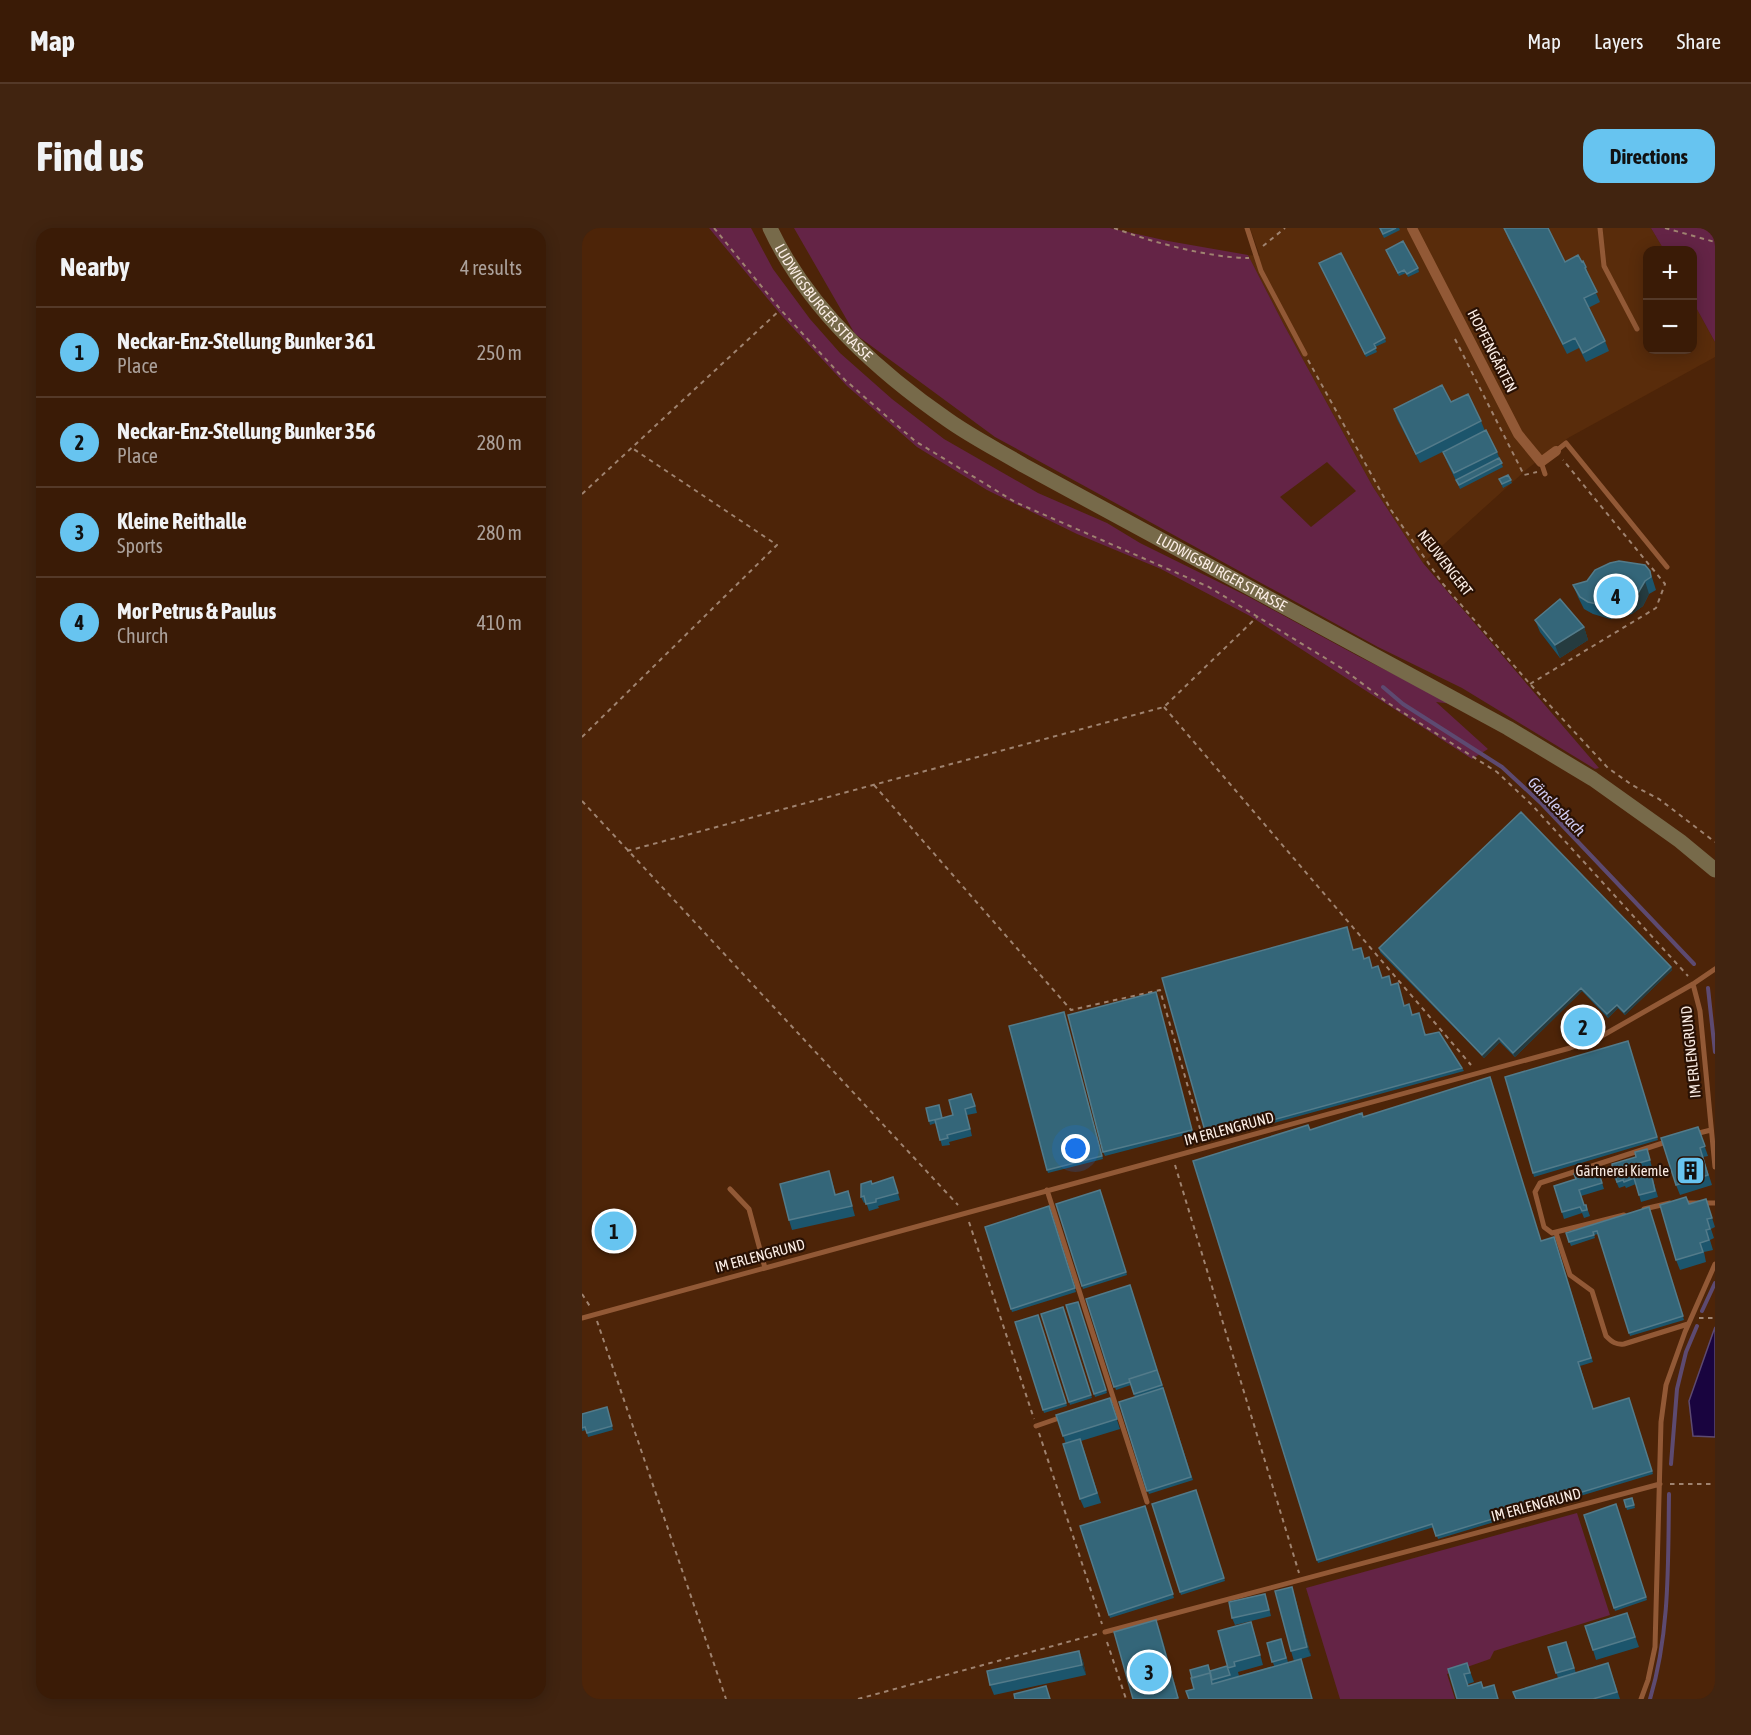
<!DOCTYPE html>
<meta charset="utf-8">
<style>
:root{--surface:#3a1b06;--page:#412410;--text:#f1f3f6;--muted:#aba19b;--line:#543928;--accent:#67c4f0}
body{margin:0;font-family:"Asap Condensed",sans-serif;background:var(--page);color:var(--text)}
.controls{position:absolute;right:18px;top:18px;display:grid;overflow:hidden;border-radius:12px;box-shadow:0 3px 15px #0003}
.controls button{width:54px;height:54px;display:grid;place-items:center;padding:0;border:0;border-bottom:2px solid var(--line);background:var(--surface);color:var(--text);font:30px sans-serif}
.you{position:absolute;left:494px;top:921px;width:21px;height:21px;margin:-15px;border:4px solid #fff;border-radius:50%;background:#1a73e8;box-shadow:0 0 0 9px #1a73e833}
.badge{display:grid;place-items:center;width:39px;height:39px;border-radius:50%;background:var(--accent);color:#111;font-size:20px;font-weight:700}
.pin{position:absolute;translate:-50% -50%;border:3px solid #fff;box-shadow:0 2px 6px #0006}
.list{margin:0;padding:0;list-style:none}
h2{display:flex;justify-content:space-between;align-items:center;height:78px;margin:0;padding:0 24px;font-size:26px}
h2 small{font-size:20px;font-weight:400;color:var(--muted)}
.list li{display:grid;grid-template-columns:39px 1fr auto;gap:18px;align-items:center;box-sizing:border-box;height:90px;padding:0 24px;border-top:2px solid var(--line)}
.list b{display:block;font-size:22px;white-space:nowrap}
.list p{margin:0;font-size:20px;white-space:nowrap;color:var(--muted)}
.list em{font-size:20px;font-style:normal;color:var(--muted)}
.map{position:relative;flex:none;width:1133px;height:1471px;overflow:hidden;border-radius:18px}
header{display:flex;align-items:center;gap:36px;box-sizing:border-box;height:84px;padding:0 30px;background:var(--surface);border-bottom:2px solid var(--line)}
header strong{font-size:28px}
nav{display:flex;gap:33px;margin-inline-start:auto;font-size:21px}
.intro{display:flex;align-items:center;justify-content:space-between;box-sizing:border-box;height:144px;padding:0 36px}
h1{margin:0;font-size:42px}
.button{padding:15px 27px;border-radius:18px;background:var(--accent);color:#111;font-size:21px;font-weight:700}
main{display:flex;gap:36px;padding:0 36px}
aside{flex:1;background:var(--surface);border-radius:18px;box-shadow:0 3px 15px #0003}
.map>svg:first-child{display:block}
.built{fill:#592c0b}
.green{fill:#642446;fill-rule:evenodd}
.water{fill:#19043f;stroke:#5d4a71;stroke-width:1.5}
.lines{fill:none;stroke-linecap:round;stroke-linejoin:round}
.stream{stroke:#5d4a71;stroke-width:4}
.path{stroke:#9f8370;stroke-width:2;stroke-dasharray:4.5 4.5;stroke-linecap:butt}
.lane{stroke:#925936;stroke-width:5}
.street{stroke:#925936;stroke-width:10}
.secondary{stroke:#776a4a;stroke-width:15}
.wall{fill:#1c556c}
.shaded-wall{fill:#253b3f}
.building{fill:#346679;stroke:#537b8a;stroke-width:1.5}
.labels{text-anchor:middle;stroke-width:4.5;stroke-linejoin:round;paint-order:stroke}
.street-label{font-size:15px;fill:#fbede5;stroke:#291104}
.poi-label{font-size:15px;fill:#fbede5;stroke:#291104;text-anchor:end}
.water-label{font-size:16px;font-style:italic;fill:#d0ccf2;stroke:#291104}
</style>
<header>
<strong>Map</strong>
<nav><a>Map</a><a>Layers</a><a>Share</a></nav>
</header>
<div class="intro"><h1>Find us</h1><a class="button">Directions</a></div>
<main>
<aside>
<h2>Nearby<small>4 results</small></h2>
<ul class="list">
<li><span class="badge">1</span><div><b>Neckar-Enz-Stellung Bunker 361</b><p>Place</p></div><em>250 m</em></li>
<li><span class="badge">2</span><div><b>Neckar-Enz-Stellung Bunker 356</b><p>Place</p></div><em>280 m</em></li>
<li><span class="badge">3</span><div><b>Kleine Reithalle</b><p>Sports</p></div><em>280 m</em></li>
<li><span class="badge">4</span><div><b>Mor Petrus &amp; Paulus</b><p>Church</p></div><em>410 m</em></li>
</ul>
</aside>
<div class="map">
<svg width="1133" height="1471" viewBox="0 0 1133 1471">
<rect width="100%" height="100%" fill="#4d2408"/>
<path class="built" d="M668 0H1069L1082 22H1066V122H1110L1111 74 1133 114V129L986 210 945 241 841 335 791 259 702 97 666 27 678 28Z"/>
<path class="green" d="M127 0H169L191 41 228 91 258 125 310 171 362 211 456 265 525 295 558 315 669 370 776 428 871 476 854 474 906 521 890 531 668 388 579 341 495 306 405 262 335 219 265 158 200 88Z
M212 0H528L586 13 666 27 702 97 791 259 841 335 1017 540 1013 541 880 460 796 419 413 209 273 106ZM745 234 774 263 729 299 698 269Z
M1069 0H1133V114L1111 74 1110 22H1082Z
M995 1285 1028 1387 912 1423 908 1431 865 1446 873 1471H758L724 1360Z"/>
<path class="water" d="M1133 1099V1209L1111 1208 1107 1173Z"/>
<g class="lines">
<path class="stream" d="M801 459 821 476 920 539 960 576 1112 736
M1126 760 1133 824
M1120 1083 1133 1055
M1089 1236 1095 1161 1104 1124 1115 1098
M1068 1471C1088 1404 1086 1335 1087 1266"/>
<path class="path" d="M132 0 198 81 263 152 333 213 433 274 627 359 761 441 806 475 915 544 950 577 1106 748
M532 0C569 14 628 30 667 30
M1083 0 1133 14
M681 18 703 0
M873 111 942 247 955 244
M726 132 809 282 861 356 948 456 1026 540 1050 557 1077 571 1133 614
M0 266 198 82
M948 456 1074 380 1083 356 981 232
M582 479 889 837
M0 509 195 317 50 220
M292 557 489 782 578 762 621 911
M0 573 376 977
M45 623 582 479 676 388
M593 937 717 1345
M387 994 452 1191
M0 1066 9 1080
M1117 1090H1133
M15 1093 144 1471
M457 1205 520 1396
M1088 1256H1133
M525 1414 544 1471
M276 1471 515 1406"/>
<path class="lane" d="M665 0 679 43 723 126
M1018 0 1022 38 1055 101
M974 223 984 215 1085 339
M959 234 963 246
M1111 756 1118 783 1133 939
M1113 906 1129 902
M148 961 167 981 183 1040
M465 962 532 1172 523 1175
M1100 975H1133
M1062 981 1088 975
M1042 987 970 1005 962 999 953 964 958 955 1087 913
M974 1005 988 1047 1010 1063 1024 1108C1030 1114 1034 1117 1042 1116L1106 1096
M0 1090 988 820 1018 809 1111 756 1133 741
M532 1172 565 1274
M454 1198 480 1189
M523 1404 1078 1256
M1059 1471 1066 1452 1073 1419 1079 1194 1084 1157 1103 1104 1133 1036"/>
<path class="street" d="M830 0 936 206 959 234 974 223"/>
<path class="secondary" id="s1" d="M188 0C225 79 295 143 366 192 390 209 416 222 441 237L926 500 1011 551 1098 613 1133 642"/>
</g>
<path class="wall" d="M797 0H817L818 2 802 10Z
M922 0 983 34H1000L1004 39 1007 49 1018 74 1006 80 1023 113 1027 123 1004 134 997 120 985 126 926 10Z
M805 25 836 40 837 44 826 49 824 45 817 48Z
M739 39 803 110 804 114 793 119 795 124 784 129Z
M869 174 899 193 903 203 838 235 815 191 812 181Z
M861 224H915L921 239 878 261 865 234Z
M926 247 930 255 921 260 917 251Z
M1068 343 1074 362 1067 366 1061 378 1050 386 1028 391 1011 386 1002 381 996 369 991 357Z
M953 392 1002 399 1006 412 978 430 958 404Z
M797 720 1089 739 1090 742 1043 787 1036 780 1026 790 1000 763 933 829 918 814 902 830 798 724Z
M772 722 782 730 800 750 810 757 822 778 830 787 844 806 880 840 882 843 626 913 580 750Z
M574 764 611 905 523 928 521 924Z
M482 784 521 931 466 945 465 942Z
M1046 813 1076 912 952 949 951 945Z
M392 873 395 885 385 887 390 908 367 914 368 917 360 918 354 895 348 897 344 880 360 890 371 887Z
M781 889 959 1013 972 1009 1011 1134 998 1138 1011 1181 1047 1170 1071 1246 856 1311 852 1299 736 1335 735 1332 728 902Z
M1116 899 1126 928 1121 929 1130 957 1098 967 1094 957Z
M1065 921 1070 939 1059 942 1061 947 1069 945 1076 969 1059 974 1054 956 1044 960 1043 958 1037 960 1031 947Z
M1015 939 1022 961 999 968 1002 977H1004L1008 988 1002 990 1000 985 982 991 972 958 994 951Z
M311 949 318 972 296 978 297 980 287 983 284 974 282 975 279 969 290 956Z
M250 953 254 967 266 963 273 988 210 1002 207 992Z
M518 962 545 1047 501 1061 474 976Z
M1124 971 1133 999 1129 1001 1132 1010 1128 1012 1131 1022 1122 1024 1124 1034 1098 1042 1094 1032 1107 976Z
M467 978 494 1064 430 1084 403 999Z
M1067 979 1102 1092 1048 1108 1016 1006 1012 1007 1013 1010 989 1018 984 1005Z
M548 1057 611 1252 567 1266 537 1174 553 1169 549 1157 534 1162 504 1071Z
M496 1074 525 1165 513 1169 484 1077Z
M481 1079 510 1170 488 1177 459 1086Z
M456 1087 485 1178 462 1185 433 1094Z
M528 1170 538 1201 499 1213 519 1275 502 1280 498 1271 484 1216 474 1187Z
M25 1179 31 1202 6 1209 4 1202 0 1203V1186Z
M614 1262 643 1353 599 1367 570 1276Z
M1050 1270 1053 1280 1045 1282 1042 1272Z
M1034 1276 1065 1372 1033 1383 1002 1287Z
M563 1278 592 1370 528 1390 498 1298Z
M713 1369 729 1428 719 1431 723 1444 612 1461 626 1437 628 1443 645 1438 672 1404 681 1437 656 1444 657 1448 692 1438 685 1415 701 1418 706 1434 712 1433 709 1423Z
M685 1372 689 1388 653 1397 650 1390Z
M1045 1385 1057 1419 1014 1432 1011 1422Z
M984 1414 994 1445 1026 1435 1038 1471H934L976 1450 966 1419Z
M497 1423 501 1433 504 1447 412 1467 408 1457Z
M885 1435 892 1454 886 1456 875 1471Z"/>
<path class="shaded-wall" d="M1063 353 1067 366 1061 378 1050 386 1045 373Z
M1002 399 1006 412 978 430 973 417Z
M1089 739 1090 742 1043 787 1042 784Z
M999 760 1000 763 933 829 931 825Z
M1035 777 1036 780 1026 790 1025 786Z
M917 810 918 814 902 830 900 827Z
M710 1359 713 1369 729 1428 725 1419Z
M574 1392 579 1405 597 1471 596 1470Z
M497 1423 501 1433 504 1447 500 1437Z
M719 1431 723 1444 731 1471H730Z"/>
<path class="building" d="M798 0H814L801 6Z
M922 0H966L983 34 996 27 1000 34 1001 33 1004 39 1003 40 1015 64 1002 70 1023 113 1001 125 993 110 981 116Z
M821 13 836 40 825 46 822 42 816 45 804 22Z
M759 25 803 110 792 116 794 120 783 126 737 35Z
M860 157 869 174 886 166 899 193 834 226 812 181Z
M904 202 915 224 872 245 861 224Z
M917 230 920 235 877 257 874 252Z
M926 247 929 252 920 256 917 251Z
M1037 333 1063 337 1068 343 1069 349 1063 353 1056 365 1045 373 1023 378 1006 374 998 369 991 357 1005 353 1013 342 1028 335Z
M978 371 1002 399 973 417 953 392Z
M939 584 1089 739 1042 784 1035 777 1025 786 999 760 931 825 917 810 900 827 797 720Z
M765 699 771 722 779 720 782 731 787 729 790 740 796 738 800 750 807 748 809 757 816 755 822 778 827 776 830 787 837 785 843 807 857 804 880 840 625 910 580 750Z
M574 764 610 902 521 924 486 787Z
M482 784 520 928 465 942 427 798Z
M1046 813 1075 909 951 945 923 849Z
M908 849 959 1013 972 1009 1009 1130 996 1134 1011 1181 1047 1170 1070 1243 854 1308 850 1296 735 1332 611 933 726 897 728 902 780 885 781 889Z
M389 866 393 878 383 881 388 901 365 907 366 910 358 912 353 892 371 887 367 872Z
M357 877 360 890 347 893 344 880Z
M1116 899 1123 918 1118 920 1126 947 1094 957 1079 910Z
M1065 921 1068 932 1057 935 1060 947 1069 945 1073 963 1057 967 1052 950 1042 954 1041 952 1035 954 1033 946 1031 947 1030 936 1054 929 1053 924Z
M1015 939 1020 955 997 962 1002 977H1004L1005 982 1000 983 998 979 980 984 972 958 994 951 992 946Z
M247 943 253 967 266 963 270 978 207 992 198 956Z
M311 949 316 965 294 971V974L284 976 282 968 279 969V956L289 953 290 956Z
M518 962 544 1044 500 1058 474 976Z
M1104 969 1107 976 1124 971 1130 990 1125 991 1128 1001 1124 1002 1127 1012 1118 1015 1121 1024 1094 1032 1078 977Z
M467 978 493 1060 429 1081 403 999Z
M1067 979 1101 1088 1047 1105 1015 1003 1011 1004 1012 1007 987 1014 984 1005Z
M548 1057 576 1145 575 1142 547 1151 548 1154 532 1159 504 1071Z
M496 1074 524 1162 512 1166 484 1077Z
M481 1079 509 1167 487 1174 459 1086Z
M456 1087 484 1175 461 1182 433 1094Z
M575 1142 580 1157 552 1166 547 1151Z
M581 1160 609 1249 565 1263 537 1174Z
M528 1170 535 1191 481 1208 474 1187Z
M25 1179 30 1198 5 1205 3 1199 0 1200V1186Z
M498 1211 515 1265 498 1271 481 1216Z
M614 1262 642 1350 598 1364 570 1276Z
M1050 1270 1052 1277 1044 1279 1042 1272Z
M1034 1276 1064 1369 1032 1380 1002 1287Z
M563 1278 591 1366 527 1387 498 1298Z
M710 1359 725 1419 709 1423 693 1363Z
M683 1366 687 1382 650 1390 647 1374Z
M1045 1385 1053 1409 1011 1422 1003 1398Z
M574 1392 596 1470 591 1471H551L532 1404Z
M669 1394 678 1427 652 1434 653 1438 646 1440 636 1403Z
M699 1411 704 1430 690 1434 685 1415Z
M984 1414 992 1440 974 1445 966 1419Z
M497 1423 500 1437 408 1457 405 1443Z
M719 1431 730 1471H607L604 1463 612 1461 609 1450 628 1445 630 1456Z
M885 1435 888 1445 882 1446 886 1458 899 1454 901 1460 912 1457 916 1471H875L866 1441Z
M1026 1435 1035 1464 1011 1471H934L931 1464Z
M626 1437 630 1452 628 1445 610 1450 608 1442Z
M645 1438 648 1447 630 1452 628 1443Z
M464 1458 468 1471H433L432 1466Z"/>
<defs>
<symbol id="building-square" viewBox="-11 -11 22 22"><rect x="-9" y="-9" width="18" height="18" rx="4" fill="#67c4f0" stroke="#291104"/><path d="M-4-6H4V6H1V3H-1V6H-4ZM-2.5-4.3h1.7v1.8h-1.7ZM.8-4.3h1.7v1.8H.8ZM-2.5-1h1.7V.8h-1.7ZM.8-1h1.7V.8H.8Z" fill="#111"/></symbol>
</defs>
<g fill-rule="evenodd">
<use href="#building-square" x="1092" y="926" width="33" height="33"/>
</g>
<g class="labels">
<g class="street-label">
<text dy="5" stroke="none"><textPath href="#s1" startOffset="92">LUDWIGSBURGER STRASSE</textPath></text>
<text transform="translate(910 123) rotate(63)" y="5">HOPFENGÄRTEN</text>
<text transform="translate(863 335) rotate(52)" y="5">NEUWENGERT</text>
<text dy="5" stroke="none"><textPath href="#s1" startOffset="578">LUDWIGSBURGER STRASSE</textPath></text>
<text transform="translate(1109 824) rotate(-96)" y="5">IM ERLENGRUND</text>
<text transform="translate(647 901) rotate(-15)" y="5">IM ERLENGRUND</text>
<text transform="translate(178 1028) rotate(-15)" y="5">IM ERLENGRUND</text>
<text transform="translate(954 1277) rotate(-15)" y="5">IM ERLENGRUND</text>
</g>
<g class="poi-label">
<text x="1087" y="948">Gärtnerei Kiemle</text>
</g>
<g class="water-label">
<text transform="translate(975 578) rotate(46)" y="6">Gänslesbach</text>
</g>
</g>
</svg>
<div class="controls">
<button>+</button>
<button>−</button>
</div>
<div class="you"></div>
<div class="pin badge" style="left:32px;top:1003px">1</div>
<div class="pin badge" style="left:1001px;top:799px">2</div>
<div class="pin badge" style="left:567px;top:1444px">3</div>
<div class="pin badge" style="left:1034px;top:368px">4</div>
</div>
</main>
